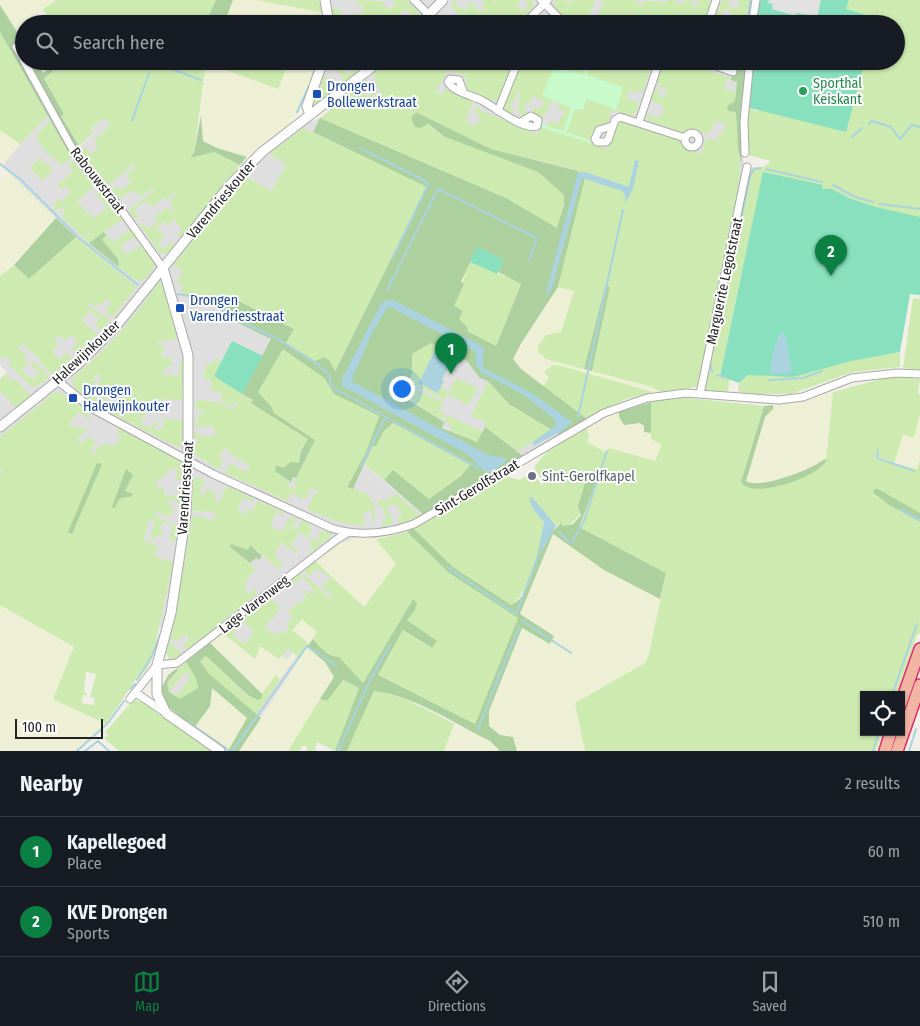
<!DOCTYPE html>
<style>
:root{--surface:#171b24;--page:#20242c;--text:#f1f3f6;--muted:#9ea1a6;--line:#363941;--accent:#0b8043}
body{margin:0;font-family:"Fira Sans Condensed",sans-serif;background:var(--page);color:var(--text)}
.controls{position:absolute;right:15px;bottom:15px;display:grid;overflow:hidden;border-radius:0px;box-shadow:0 1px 4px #0004}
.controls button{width:45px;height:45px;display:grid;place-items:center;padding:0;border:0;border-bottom:1px solid var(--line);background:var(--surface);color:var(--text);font:25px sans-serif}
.scale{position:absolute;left:15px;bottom:12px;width:88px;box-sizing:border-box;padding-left:5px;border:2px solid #222;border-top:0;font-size:14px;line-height:18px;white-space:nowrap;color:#222;-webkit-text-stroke:4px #fff;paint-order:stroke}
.you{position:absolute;left:401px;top:388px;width:18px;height:18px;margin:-12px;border:4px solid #fff;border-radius:50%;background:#1a73e8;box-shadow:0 0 0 8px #1a73e833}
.badge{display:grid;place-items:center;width:32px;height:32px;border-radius:50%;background:var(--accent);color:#fff;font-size:16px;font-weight:700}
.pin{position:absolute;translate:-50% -41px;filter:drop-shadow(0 1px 2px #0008)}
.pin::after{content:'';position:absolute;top:26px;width:18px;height:15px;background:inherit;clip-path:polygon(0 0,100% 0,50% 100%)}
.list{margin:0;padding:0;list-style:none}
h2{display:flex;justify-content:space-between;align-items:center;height:65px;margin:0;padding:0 20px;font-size:21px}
h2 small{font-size:16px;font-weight:400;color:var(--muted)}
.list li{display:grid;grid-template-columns:32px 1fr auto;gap:15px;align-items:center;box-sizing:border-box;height:70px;padding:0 20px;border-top:1px solid var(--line)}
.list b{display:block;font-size:19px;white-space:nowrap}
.list p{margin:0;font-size:16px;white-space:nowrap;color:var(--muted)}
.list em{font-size:16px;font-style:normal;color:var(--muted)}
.icon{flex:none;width:28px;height:28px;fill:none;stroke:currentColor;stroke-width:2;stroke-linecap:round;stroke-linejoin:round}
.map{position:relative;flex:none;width:920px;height:751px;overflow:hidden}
.search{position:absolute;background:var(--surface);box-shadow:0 1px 4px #0004;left:15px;right:15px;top:15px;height:55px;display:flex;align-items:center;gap:12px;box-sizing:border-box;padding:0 18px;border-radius:28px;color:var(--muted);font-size:19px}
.sheet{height:205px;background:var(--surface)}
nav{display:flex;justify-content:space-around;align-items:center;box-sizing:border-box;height:70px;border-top:1px solid var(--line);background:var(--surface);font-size:14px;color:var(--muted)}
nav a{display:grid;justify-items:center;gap:2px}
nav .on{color:var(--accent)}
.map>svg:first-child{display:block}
.residential{fill:#e0dfdf}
.farmland{fill:#eef0d5}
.grass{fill:#cdebb0;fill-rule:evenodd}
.forest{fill:#add19e;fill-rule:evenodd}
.park{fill:#c8facc}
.pitch{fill:#88e0be}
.parking{fill:#e2e2e2}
.water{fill:#aad3df}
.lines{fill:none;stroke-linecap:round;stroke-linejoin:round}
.stream{stroke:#aad3df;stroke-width:2}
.minor-casing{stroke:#a9a9a9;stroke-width:9}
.tertiary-casing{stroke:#a9a9a9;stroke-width:11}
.trunk-casing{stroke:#dc2a67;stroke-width:14}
.minor{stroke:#fff;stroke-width:7}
.tertiary{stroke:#fff;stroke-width:9}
.trunk{stroke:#f2b4a3;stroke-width:11}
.leisure-dot{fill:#2e9e5b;stroke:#fff;stroke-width:2}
.transit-dot{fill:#1a4fb4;stroke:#fff;stroke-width:2}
.worship-dot{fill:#6b7280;stroke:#fff;stroke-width:2}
.labels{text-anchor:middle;stroke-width:4;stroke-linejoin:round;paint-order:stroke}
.leisure-label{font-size:14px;fill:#27864d;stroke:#fff;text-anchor:start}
.transit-label{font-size:14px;fill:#164399;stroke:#fff;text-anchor:start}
.street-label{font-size:14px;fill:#222;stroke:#fff}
.worship-label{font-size:14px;fill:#5b616d;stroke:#fff;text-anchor:start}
</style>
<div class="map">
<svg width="920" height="751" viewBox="0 0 920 751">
<rect width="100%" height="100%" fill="#f2efe9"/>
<path class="residential" d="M330 0H437L414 24H333V9Z
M451 0H751L748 24H427Z
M327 61H373L352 79 312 104Z
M389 61H432L411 87 377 115 338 101Z
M444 61H745L741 98 744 168 734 220 628 190 578 171 491 149 457 132 423 104Z
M32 89 70 155 94 133 91 129 104 117 119 135 210 201 190 226 240 266 220 314 271 338 252 403 356 470 347 487 353 489 365 465 424 515 387 529 371 530 376 539 327 619 239 751H226L172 711 164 682 180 664 165 653 170 632 161 628 0 510V379L7 372 0 365V313L29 279 75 237 2 166 20 144 0 130Z
M320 118 313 132 351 150 276 201 241 181 261 158 310 122Z
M430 343 466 360 480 377 488 381 509 404 560 435 523 456 485 427 477 442 442 427 444 422 406 397 407 385 412 373Z"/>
<path class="farmland" d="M0 0H56L16 30 0 6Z
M233 0H256L323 12 324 24H224Z
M289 61H319L301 110 286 128 247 157 217 148 203 141 201 115 206 63 278 88Z
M0 130 20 144 4 163 0 160Z
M8 172 56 218 30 248 0 276V181Z
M558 287 574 291 561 333 546 335 538 346V352L542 357 652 387 660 392 652 393V390L621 383 549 378 543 386 521 369 513 359Z
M833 392 827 459 788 476 755 484 746 481 765 417 773 405 799 402Z
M619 412V417L642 424 644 432 651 433V440L662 444 655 462 609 448 607 453 587 442 589 435 586 428Z
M920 414V459L916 472 894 463 903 434 914 437Z
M553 534 604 570 660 599 649 654 645 663 575 703 585 751H517L515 742 500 735 489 726V711L522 627 550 643 554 636 520 614Z
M368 537 376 539 397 564 363 607 315 561 340 544 353 538Z
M0 605 75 648 53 699 106 724 77 751H0Z
M302 619 318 632 309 644 292 630Z
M223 633 255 658 260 645 279 659 282 656 287 659 293 653 297 656 280 679 276 676 262 694 210 643Z
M307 647 325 662 334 677 288 751H239Z
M212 687 248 718 228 751 194 728 210 706Z
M454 724 490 741 500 751H444Z"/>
<path class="grass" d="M56 0H216L205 24H57L42 10Z
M256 0H319L323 12H320Z
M357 0 382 1 388 10 395 4 392 0H407L418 11 419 16 411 24H407L405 21 411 14 404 9 398 18 393 14 391 16 399 24H331L330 8 342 10 340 19 352 22 354 12 361 16 363 5 356 4Z
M452 0H457L455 3 464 11 469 6 467 3 470 1 481 12 484 9 482 6 484 3 482 0H494L495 3 498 0H521L517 5 523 11 529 4 525 0H533V7L517 24H501L505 20 500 15 491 19 497 24H469L463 18 461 20 464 24H450L459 14 451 6 454 3Z
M556 0H565L569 3 572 0H593L594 3 597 0 588 18 591 24 594 21 604 2 601 0H636L635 2 644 4 646 0 665 3 667 0H674L683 5 685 0H694L691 6 695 7 700 2 695 0H709L711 4 704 24H626L627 22 624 20 622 24H571L554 7Z
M722 0H730L728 6 738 9 739 0H749L746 24H728L732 12 724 9 720 20 728 24H713Z
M849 0H920V295L910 294 901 344 878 208 849 198 832 189H822L823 185 742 271 720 375 730 378 728 391 722 393 705 390 703 389 749 172 753 167H764L771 161 748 155 745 134 746 107 757 111 843 61H896V24H876L877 18 846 9Z
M0 32 48 116 20 144 0 130Z
M65 61H289L278 89 206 63 194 153 190 158 214 152 240 165 181 238 177 235 182 229 173 219 169 226 163 222 157 228 165 236 158 243 165 249 171 242 175 245 168 253H160L140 225 143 223 148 229 157 223 155 215 168 207 172 212 174 209 170 202 176 194 174 193 165 203 167 200 164 198 152 207 146 201 134 209 139 216 135 219 128 210 154 191 153 189 140 197 135 190 117 199 111 191 115 186 122 190 131 182 126 175 137 164 134 163 107 187 86 162 81 150 85 147 91 154 98 147 94 140 111 125 104 118 91 129 94 132 79 146 77 143 61 116 64 114 44 77Z
M327 61 337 65 339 61H354L344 70 348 75 355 69 358 73 313 106 312 104 317 93 319 94 323 75 328 79 332 87 344 79 337 70 325 68Z
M388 61H400L397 64 403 70 411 61H496L498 68 505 69 507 61H514L499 99 494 101 467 89 465 76 448 70 436 92 442 95 445 89 473 101 466 122 475 126 481 116 474 113 477 104 480 110 537 134 541 127 608 149 616 126 621 122 682 141 689 150 701 154 706 138 717 141 719 133 722 134 727 124 715 121 712 131 709 130 707 134 690 129 685 133 648 121 646 114 659 118 664 109 662 105 650 100 654 89 660 91 658 96 664 98 667 90 659 87 661 84 655 83C657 78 658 71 661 68 675 56 717 74 732 78L731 80 727 79 724 90H735V101L728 106V109L736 111C737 138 742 164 739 191L698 387 660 392 652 387 592 371 610 287 605 286 584 369 546 359 538 352V346L546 335 561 332 574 291 558 287 585 178 631 191 638 161 635 160 629 187 585 172H578V170L491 149 416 112 411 119 424 126 427 124 445 137 538 172 564 195V203L557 229 506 198 320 118 367 79 371 84 362 91 367 97 374 92 378 96 382 94 374 82 376 80 372 74Z
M522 61H588L583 74 587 75 591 61 604 65 605 61H615L613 68 625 71 628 62 625 61H640L649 64 651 69 643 91 639 90 637 93 629 91 627 99 639 103 636 113 631 115 612 110 607 125 596 127 591 141 567 132 574 109 571 108 563 131 547 126 550 120 557 125 561 116 565 114 563 109 559 111 558 106 561 104 552 100 544 117 532 112 534 107 538 109 546 103 533 96 529 105 526 103 524 107 528 113 519 118 521 112 517 111 520 100 517 99 521 94 519 92 510 107 514 109 512 114 506 111 504 107Z
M51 120 70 155V159L62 165C51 156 40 148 36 135Z
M303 128 428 186 334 372 329 360 324 357 315 361 286 343 294 329 228 295 222 311 198 297 181 296 182 284 176 283 183 271 173 265 245 176 271 191 286 164 269 154Z
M40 158 53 170 43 181 30 168Z
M75 161 96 184 77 202 89 215 91 214 95 218 107 207 96 195 102 190 124 218 89 243 61 216 65 213 62 207 56 211 53 209 55 207 53 205 59 198 62 202 71 192 65 185 61 189 57 186 73 170 68 165Z
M131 229 139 240 136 242 132 237 120 246 126 255 142 245 157 264 145 279 136 281 117 266 118 259 102 240 106 235 113 243Z
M76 237 137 287 113 317 105 313 111 303 106 299 101 305 98 304 96 307 88 302 87 305 110 320 101 330 95 324 99 319 90 311 82 320 97 334 77 353 71 349 78 342 71 335 65 341 59 335 54 340 58 344 52 352 60 359 67 353 72 358 52 375 40 363 39 358 22 344 18 348 27 355 24 358 29 363 24 367 22 372 33 379 39 373 30 364 33 361 49 377 36 387 31 386 9 365 12 362 7 356 4 359 0 356V276L14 265 29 279Z
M470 262 521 283 496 347 467 331 458 319 454 306Z
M159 282 164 288 180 338 158 342V345H164V351L160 352 164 358 171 357 172 366 166 367V370L162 372 165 376 172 373 173 376H180L179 363H183L182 400 156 399V406L168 403V409H162V414L153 412 144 403 140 410 144 413 141 424 152 428 156 420 159 422 155 429 160 431 164 423 163 419 183 420 184 443 177 447 104 409 106 406 117 412 122 399 118 397 121 395 112 389 101 408 87 399 89 395 100 400 106 394 95 387 102 378 97 374 94 378 95 382 84 396 73 386V378C106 349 134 319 159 282Z
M913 298 920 299V370L903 368Z
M430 343 437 346 419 383 438 393 441 387 448 392 445 400 408 382 412 373V354Z
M283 348 324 378 334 394 379 416 366 452 347 486 374 497 370 498V501L374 502 375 521H372V511H367L366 513 363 514 365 525C343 526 327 518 307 509L315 493 318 494 319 491 310 488 306 499 303 497 301 500 298 498 300 491 297 496 291 493 287 501 225 473 231 463 246 472 250 466 227 452 228 449 225 447 219 457 223 459 220 470 194 454V442H198V438H194V432H198L199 436H215V427L194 426V423H198V415H202V410L195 409 196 400 213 401 234 409 238 402 235 401 233 406 221 402 222 394 213 390 211 395V380L203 378 208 362 213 364 216 358 221 361 215 376 308 439 300 451 299 463 285 479 291 482 288 487 295 489 297 486 294 483 315 440 274 413 257 392Z
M900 352V367L853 372 791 394H746L738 391 739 383 748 375Z
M553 365 561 366 653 392 624 400 587 419 543 386 549 378 544 372Z
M6 374 13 381 16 379 32 397 17 409 0 391V379Z
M892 376 920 379 918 393 920 394V414L914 438 903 434 894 463 876 456 875 459 917 469 920 460V513L873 494 889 505 920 522V633L917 635 896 695H864V732H883L876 751H585L575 703 645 663 649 654 666 573 579 527 601 471C593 487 581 525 563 526L561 523 556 526 545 513H536L543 519C548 534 526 599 511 605L453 567 413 528 419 526 505 476 520 480 528 475 531 481H533L536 477 542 485 544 482 535 470V466L550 448 586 428 589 435 587 442 607 453 609 448 655 461 662 445 651 439V402L678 397 764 406 741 482 777 487 820 468 826 461 833 392Z
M459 379 478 388 469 405 448 395 455 380Z
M488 381 509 404 552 430 517 451 485 427 486 423 471 416Z
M411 387 444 402 439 411 445 414 442 420 406 397Z
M55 392 66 395 90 415 89 419 79 412 69 424 72 427 75 424 80 430 84 426 88 428 77 440 82 443 86 437 96 441 90 453 94 455 99 445 102 447 105 442 111 446 116 444 121 435 116 432 118 428 179 460 183 468 182 480H176L177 468H173L172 470H167L166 476 159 478 155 486 164 488V495H173V497H178L179 487H182L181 504 169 499 167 504 174 507 170 517 156 512 154 515 179 527 177 542 169 539 173 526 162 522 160 530 163 531 161 535 164 537 157 535 155 541 150 538 155 521 149 519 144 541 157 545V552L153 556 173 562 153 656 147 669 134 682 106 724 53 699 74 647 0 605V474L3 469H0V437ZM86 672 96 674 90 697 95 698 94 705 82 703 83 695H87V693L84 692Z
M447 415 483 432 477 442 450 431 452 426 444 422Z
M393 423 470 465 461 476 429 499 393 470 384 480 365 465 373 446H376L384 431Z
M195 476 205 481 200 488 203 496 206 494 204 487 217 494 214 499 219 502 227 486 254 499 253 502 243 498 238 509 244 516 247 509 253 511 257 500 283 512 282 515 275 513 271 528 283 531 289 518 293 520 295 516 298 517 292 528 296 530 303 519 309 522 308 526 312 528 309 536 313 540 314 538 320 541 318 536 320 531 325 533 326 530 331 532V537L311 552 309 550 313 545 308 538 298 532 297 538 291 544 298 550 295 552 288 547 286 549 281 545 284 547 285 545 280 541 279 546 282 548H279L274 554 283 565 279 569 251 546 248 550 231 545 230 547 256 569 245 581 247 583 245 590 249 594 254 588 258 593 188 649 182 646 189 639 187 634 177 641 173 638 169 642 182 654 173 660 168 658 166 652 177 608 192 516H203L208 520 216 518 213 512 192 511 193 481Z
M396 494 421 516 400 525 397 518 402 516 396 504 387 507 394 524 382 527V521H386L383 507H378V499L385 501Z
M407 532 449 573 518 618 475 724 378 675 403 630 431 648 436 641 407 620 413 599 363 683 337 658 324 651 313 639 317 632 302 619 292 630 309 644 300 658 288 649 279 659 260 646 255 659 223 633 232 626 237 630 233 635 245 644 254 633 242 619 270 598 281 608 264 628 276 635 279 631 283 634 289 627 287 624 293 617 288 612 299 601 301 603 304 600 302 597 304 599 307 596 302 592 305 590 309 595 314 590 302 577 294 584 291 581 301 573 331 598 333 595 321 586 331 578 317 569 310 576 304 571 315 561 364 607 396 564 376 539Z
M206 656 247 695 262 698V694L276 675 280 679 256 715 208 673 200 661Z
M186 662 196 678 198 688 180 700 173 695 176 692 179 694 190 676 186 672 169 692 167 684 178 671 176 669Z
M342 680 359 688 335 751 317 742 315 751H306L308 748 304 745 299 751H288L320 699 327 701Z
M374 691C403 695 428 710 454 724L444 751H347Z
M136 700 143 703 212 751H119L104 738 108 735 105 732 131 703Z"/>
<path class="forest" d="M216 0H233L224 24H205Z
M0 5 24 43V61H35L43 73 58 61H65L44 78 64 114 61 116 79 146 70 155 0 32Z
M736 61H747L740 116 742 167 738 148 736 112 728 111 727 106 735 101 737 82 731 80Z
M416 112 491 149 578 171 585 178 558 287 522 342 513 359 521 369 587 419 560 435 509 404 488 381 480 378 466 360 431 343 412 354V373L407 384 411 387 406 398 444 422 442 428 477 442 485 427 523 456 424 515 384 480 393 470 429 499 461 476 470 465 393 423 384 431 376 446H373L353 489 347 487 366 452 379 416 334 394 324 378 283 349 258 392 271 406 274 413 315 440 296 478 293 477 291 482 275 471 276 465 283 468 291 462 299 463 301 451 308 439 251 403 253 400 242 394 271 339 220 314 227 295 294 329 286 343 315 361 324 357 329 360 335 371 427 187 313 132 320 118 506 198 557 228 564 204V195L538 172 445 137 428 124 420 128 415 127 411 118ZM477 248 503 260 498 272 521 284 496 346 467 331 468 328 459 319 463 311 454 306 464 284 461 282Z
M201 115 203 141 217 148 247 157 240 165 214 152 190 158 194 153Z
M56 218 76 237 29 279 14 265Z
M104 232 106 235 102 240 118 259 119 265 117 266 89 243Z
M605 286 610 287 592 371 584 369Z
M651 402V433L644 432V426L640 423 624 425 619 417V412Z
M773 405V409L765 417 746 481C758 489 800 473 813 466 818 464 821 460 827 459 822 476 753 501 741 482L764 406Z
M97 463 102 464 72 534 68 532Z
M126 469 133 475 125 491 133 494 130 497C120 497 118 499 115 508L112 507Z
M595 470H601L579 527 666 573 660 599 604 570 553 534 520 614 554 636 550 644 522 628 489 711V726L500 735 513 737 517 751H500L490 741C453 723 415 696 374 691L347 751H335L359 688 343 680 327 701 320 699 334 677 325 662 307 647 313 639C320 647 328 657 339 657L363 683 413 599 417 603 415 610 407 620 437 641 432 648 403 630 378 675 475 724 518 618 449 573 407 532 413 528 453 567 511 605C530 597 534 564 539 547L543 549 551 533 561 523 563 526 573 524 581 515 578 506 588 474Z
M874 489H878L920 513V522L889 505 873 493Z
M231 544 248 550 250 545 262 556 259 560 256 558 250 563 230 547Z
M210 643 262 694V698L258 700 248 695 206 656 200 661 208 673 261 718 239 751H228L247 718 212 688 210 706 194 728 164 703 161 689 168 675 176 669 178 670 167 683 169 692 180 699 198 688 196 678 186 662Z"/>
<path class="park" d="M588 61H591L587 75 623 87 616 111 610 107 587 99 583 110 575 109 567 132 591 141 590 143 541 127V124L563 131 571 108 542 95 555 66 583 74Z"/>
<path class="pitch" d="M757 0H849L846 9 877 18 876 24H754Z
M752 61H865L846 132 746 107Z
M763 172 823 185 822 189H832L849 198 876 207 920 217V295L910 294 900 352 851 361 793 377 748 375 739 383 720 376Z
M477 247 504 260 497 274 470 262Z
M232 341 263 356 242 394 214 376Z"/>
<path class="parking" d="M769 0H821L817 18 811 21 808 15 797 13 796 16 772 9 773 4 768 3Z"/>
<path class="water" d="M635 160 639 161 633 189 625 203V195L622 191 582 178 552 288 547 296 546 293 578 172H585L629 187Z
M393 300 477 343 484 349 483 367 485 369 530 392 572 422 562 431 533 446V442L555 426 556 422 553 418 524 395 481 372 476 364V352L390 307 387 308 372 333 351 381 486 454 508 459 492 472 484 471 469 455 342 386V379L381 304 384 301Z
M783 331 787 341 792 373 771 374C769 366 776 335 783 331Z
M437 346 454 354 442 380 444 381 438 393 419 383Z
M532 497 556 526 543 549 539 547 544 522 533 509 529 498Z"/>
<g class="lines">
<path class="stream" d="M748 24 750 0
M93 61 95 64 97 61
M150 61 201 80
M744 71 745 61
M311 82 316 65
M297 112 309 86
M132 121 149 73
M869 124 872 121 891 127 900 139 912 125 920 127
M852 137 862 128
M360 148 429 183 392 259
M0 164 20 179 79 238 138 285
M766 169 822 182
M833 185 855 197 873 202
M880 204 920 209
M731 267 750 176 754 169 761 168
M387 291 438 189 537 238 529 260
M177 294 204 298 244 323 278 339 317 364 330 376V386L478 468 480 467
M719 319 729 273
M710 363 712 372
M717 375 725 377
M769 380 803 378 822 371
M578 417 623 210
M878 450 877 458 914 471
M361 466 386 417
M901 510 920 520
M560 533 569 542H572L584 521 607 451
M447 567 516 614 541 548
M521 620 571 653
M137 680 151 658 163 628
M130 689 135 684
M892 695 917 624
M188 722 230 751
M478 729 519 627
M233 750 307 646 336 666
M77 751 108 723 124 701
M85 751 98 741 109 751
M338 751 370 680 390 645
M873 751 879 732
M909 751 916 729"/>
<defs>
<path id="minor" d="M414 0 429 15
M541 0 565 24
M524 24 548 0
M708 24 716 0
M752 24 756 0
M16 47 24 60
M24 61 78 159 117 204 163 268
M654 61H679
M702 61 733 72
M463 91 459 80 450 79 448 82C453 92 474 96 483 101 496 108 522 130 537 126L538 120 531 116 521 122
M498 111 518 61
M639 122 659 62
M612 126 599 130 595 139 597 142H606L608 140 615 120 620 117 685 138
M685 140a7 7 0 1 1 14 0a7 7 0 1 1-14 0Z
M745 153 744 121 750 61
M58 381 91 408 213 474 331 528C359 537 386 534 414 524L604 413 647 398 686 393 779 400 803 397 852 378 897 373 920 374
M700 394 747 167
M136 693 166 713
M130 699 157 665 177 663 336 540 347 533"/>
<path id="tertiary" d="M325 0 329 24
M420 24 443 0
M310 115 307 106 323 61
M163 268 188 355V460L186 513 171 613 157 665V694L166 713 220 751
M0 427 77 365 116 326 230 185 262 152 380 61"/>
<path id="trunk" d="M901 703 920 649
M885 751 891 732
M897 751 920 685"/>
</defs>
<use href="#minor" class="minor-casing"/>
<use href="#tertiary" class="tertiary-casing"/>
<use href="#trunk" class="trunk-casing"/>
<use href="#minor" class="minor"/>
<use href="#tertiary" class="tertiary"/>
<use href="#trunk" class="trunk"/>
</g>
<circle class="leisure-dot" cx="803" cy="91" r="5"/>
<g class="transit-dot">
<rect x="312" y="89" width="10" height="10" rx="2.5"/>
<rect x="175" y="303" width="10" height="10" rx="2.5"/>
<rect x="68" y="393" width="10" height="10" rx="2.5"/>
</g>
<circle class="worship-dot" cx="532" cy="476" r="5"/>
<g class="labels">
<g class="leisure-label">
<text x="813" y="88">Sporthal<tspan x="813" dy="16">Keiskant</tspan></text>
</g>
<g class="transit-label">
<text x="327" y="91">Drongen<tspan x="327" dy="16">Bollewerkstraat</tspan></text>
<text x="190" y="305">Drongen<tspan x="190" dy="16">Varendriesstraat</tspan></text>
<text x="83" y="395">Drongen<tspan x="83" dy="16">Halewijnkouter</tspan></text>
</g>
<g class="street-label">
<text transform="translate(98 180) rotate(52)" y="5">Rabouwstraat</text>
<text transform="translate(221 199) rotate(-50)" y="5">Varendrieskouter</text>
<text transform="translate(724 281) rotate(-78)" y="5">Marguerite Legotstraat</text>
<text transform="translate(86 352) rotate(-43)" y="5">Halewijnkouter</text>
<text transform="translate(477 487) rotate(-31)" y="5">Sint-Gerolfstraat</text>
<text transform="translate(185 488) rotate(-86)" y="5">Varendriesstraat</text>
<text transform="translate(254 604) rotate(-38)" y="5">Lage Varenweg</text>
</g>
<g class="worship-label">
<text x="542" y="481">Sint-Gerolfkapel</text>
</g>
</g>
</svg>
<div class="controls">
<button><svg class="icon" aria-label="locate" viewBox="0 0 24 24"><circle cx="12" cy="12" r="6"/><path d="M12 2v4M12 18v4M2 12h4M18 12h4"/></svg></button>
</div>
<div class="scale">100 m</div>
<div class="you"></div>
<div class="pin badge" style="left:451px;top:374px">1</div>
<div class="pin badge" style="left:831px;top:276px">2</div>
<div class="search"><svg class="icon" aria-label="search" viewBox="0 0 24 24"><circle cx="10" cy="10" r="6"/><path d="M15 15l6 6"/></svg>Search here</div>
</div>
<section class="sheet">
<h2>Nearby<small>2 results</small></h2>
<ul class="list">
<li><span class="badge">1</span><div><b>Kapellegoed</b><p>Place</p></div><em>60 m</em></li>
<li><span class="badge">2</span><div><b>KVE Drongen</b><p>Sports</p></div><em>510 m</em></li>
</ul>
</section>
<nav>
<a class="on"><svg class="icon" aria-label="map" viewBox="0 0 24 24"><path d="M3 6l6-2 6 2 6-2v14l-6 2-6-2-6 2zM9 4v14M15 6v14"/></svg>Map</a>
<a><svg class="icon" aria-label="directions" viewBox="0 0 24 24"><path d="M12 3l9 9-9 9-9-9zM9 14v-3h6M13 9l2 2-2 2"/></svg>Directions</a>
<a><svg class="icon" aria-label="saved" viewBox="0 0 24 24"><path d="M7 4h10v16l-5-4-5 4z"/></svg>Saved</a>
</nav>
